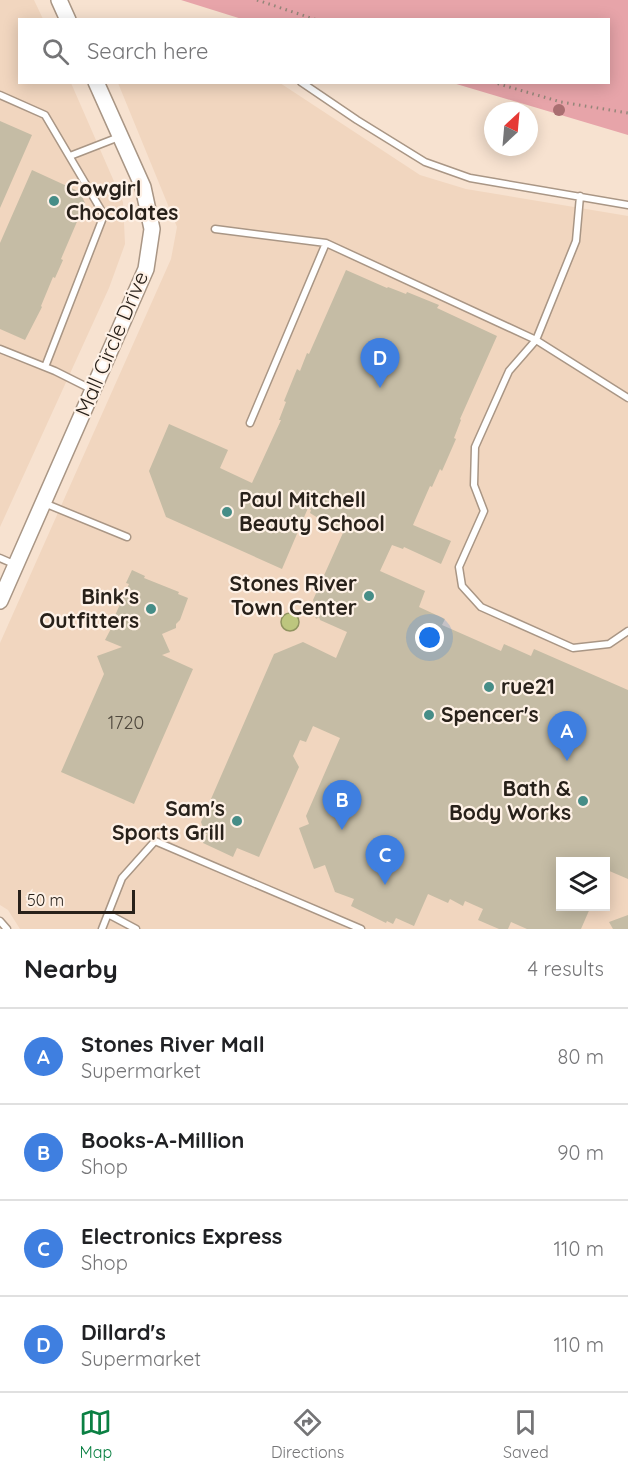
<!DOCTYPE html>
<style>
:root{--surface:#fff;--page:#f2f2f2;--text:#202124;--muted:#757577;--line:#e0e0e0;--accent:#0b8043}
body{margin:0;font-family:Quicksand,sans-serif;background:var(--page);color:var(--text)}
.controls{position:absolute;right:18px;bottom:18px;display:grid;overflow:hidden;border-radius:0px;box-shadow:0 3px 15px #0003}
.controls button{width:54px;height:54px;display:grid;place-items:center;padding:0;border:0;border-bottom:2px solid var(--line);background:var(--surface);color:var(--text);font:30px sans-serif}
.compass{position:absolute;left:484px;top:102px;width:54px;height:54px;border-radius:50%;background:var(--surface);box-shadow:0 3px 15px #0003;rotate:26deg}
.scale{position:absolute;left:18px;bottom:15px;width:117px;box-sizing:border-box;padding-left:6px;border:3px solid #28211a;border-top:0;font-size:16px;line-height:21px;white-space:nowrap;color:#28211a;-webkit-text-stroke:4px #fef1e6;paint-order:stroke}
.you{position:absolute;left:430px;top:638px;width:21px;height:21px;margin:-15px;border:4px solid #fff;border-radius:50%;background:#1a73e8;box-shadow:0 0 0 9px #1a73e833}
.badge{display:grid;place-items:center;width:39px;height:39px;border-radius:50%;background:var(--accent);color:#fff;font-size:20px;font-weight:700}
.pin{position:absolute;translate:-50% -50px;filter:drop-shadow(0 2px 3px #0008)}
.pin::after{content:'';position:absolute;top:32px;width:21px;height:18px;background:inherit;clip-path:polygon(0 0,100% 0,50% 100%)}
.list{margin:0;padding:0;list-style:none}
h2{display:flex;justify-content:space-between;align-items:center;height:78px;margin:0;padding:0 24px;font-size:26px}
h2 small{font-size:20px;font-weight:400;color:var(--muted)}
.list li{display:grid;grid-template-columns:39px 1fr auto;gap:18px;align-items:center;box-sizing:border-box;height:96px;padding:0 24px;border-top:2px solid var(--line)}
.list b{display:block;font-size:22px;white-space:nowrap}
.list p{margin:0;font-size:20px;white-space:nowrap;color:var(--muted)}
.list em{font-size:20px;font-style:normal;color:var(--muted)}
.icon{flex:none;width:33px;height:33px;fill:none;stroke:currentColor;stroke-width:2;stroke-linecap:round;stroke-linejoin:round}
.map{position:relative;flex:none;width:628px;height:929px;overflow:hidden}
.search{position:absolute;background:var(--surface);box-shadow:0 3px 15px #0003;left:18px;right:18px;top:18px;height:66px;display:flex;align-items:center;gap:15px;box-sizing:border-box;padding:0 21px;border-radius:0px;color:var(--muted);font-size:22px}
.sheet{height:462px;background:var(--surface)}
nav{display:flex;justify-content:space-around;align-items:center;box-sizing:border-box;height:84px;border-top:2px solid var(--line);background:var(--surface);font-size:16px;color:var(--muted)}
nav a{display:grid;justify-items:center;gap:3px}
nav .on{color:var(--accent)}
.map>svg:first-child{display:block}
.built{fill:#f1d6bf;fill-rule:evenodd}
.green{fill:#e7a4a9}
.water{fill:#bdc67e;stroke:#909460;stroke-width:1.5}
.building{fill:#c5bca5}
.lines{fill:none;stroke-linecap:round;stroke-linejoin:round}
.service-casing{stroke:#a99685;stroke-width:9}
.tertiary-casing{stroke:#a99685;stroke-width:18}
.path{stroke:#948679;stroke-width:3;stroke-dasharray:1.5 4.5;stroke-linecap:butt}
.service{stroke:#fff;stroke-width:6}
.tertiary{stroke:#fff;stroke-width:15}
.tree{fill:#aa6e71}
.poi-dot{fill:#468d87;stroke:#fef1e6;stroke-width:2}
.labels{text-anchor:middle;stroke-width:4.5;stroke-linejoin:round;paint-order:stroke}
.number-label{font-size:18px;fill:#4f483d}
.poi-label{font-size:21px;font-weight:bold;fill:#28211a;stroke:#fef1e6;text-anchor:start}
.street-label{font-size:21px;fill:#28211a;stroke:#fef1e6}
</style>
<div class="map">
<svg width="628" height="929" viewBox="0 0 628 929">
<rect width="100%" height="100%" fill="#f7e2d0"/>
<path class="built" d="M0 0H34L43 19 20 20V82L71 83 123 202 125 244 109 288 0 527Z
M118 83H280L420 175 466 189 628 216V929H20L8 910 0 905V643L171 259 177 227ZM560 862H606V906H560Z"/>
<path class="green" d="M181 0H628V135L453 83 608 82V20H245Z"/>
<path class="water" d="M281 622a9 9 0 1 1 18 0a9 9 0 1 1-18 0Z"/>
<path class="building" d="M0 121 32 135 0 208Z
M32 170 80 192 85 203 61 259 63 260 55 278 53 277 41 306 42 307 25 340 0 329V243Z
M346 270 387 288 388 287 406 294 407 292 439 305 437 308 497 336 460 419 461 420 454 438 456 439 442 471 440 469 432 487 430 486 413 525 451 541 441 564 404 547 403 549 392 545 380 571 425 591 419 607 445 619 442 625 501 651 504 644 531 656 534 649 628 690V879L607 870 606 873V862H560V906H591L581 929H527L511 922 508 929H499L478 920 483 909 465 901 463 906 450 899 448 903 428 894 414 926 396 918 393 924 387 921 386 923 351 906 354 899 335 892 325 865 314 869 299 828 309 824 306 816 340 738 313 726 306 742 300 740 293 756 299 767 259 857 237 848 233 857 203 843 207 834H205L201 822 274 654 303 642 336 658 347 632 320 620 319 617 316 619 311 605 314 603 313 600 347 524 343 523 341 527 323 521 310 513 311 510 308 508 282 569 166 517 149 471 169 424 228 450 220 468 252 483 281 420H279L286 402 284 401 297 369 300 371 307 353 309 354Z
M132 570 145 576 144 578 179 592 178 594 188 598 180 620 176 624V628L162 634 170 652 162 655 193 669 134 804 61 772 104 674 97 656 122 647 105 640 115 621 113 620 129 584 126 583Z
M628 915V929H613L609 922Z"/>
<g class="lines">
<defs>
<path id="service" d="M301 82 357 120 425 162 470 178 628 205
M0 95 45 115 104 215 45 367
M70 156 119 137
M580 196 576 241 536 340 509 371 475 447 474 485 484 511 459 567 462 586 481 607 573 648 609 644 628 631
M215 229 326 243
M0 349 55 371 93 390
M250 423 326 243 536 340 628 398
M44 503 127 537
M0 558 16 565
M108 914 136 929
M0 921 7 929
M102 929 122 878 155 841 361 929"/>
<path id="tertiary" d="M59 0 68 20
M0 601 146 269 152 229 143 187 96 82"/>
</defs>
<use href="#service" class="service-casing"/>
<use href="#tertiary" class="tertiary-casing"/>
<path class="path" d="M257 0 317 20
M492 82 561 102 628 113"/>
<use href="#service" class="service"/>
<use href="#tertiary" class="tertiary"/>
</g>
<circle class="tree" cx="559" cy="110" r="6"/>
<g class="poi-dot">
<circle cx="54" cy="201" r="6"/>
<circle cx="227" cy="512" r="6"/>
<circle cx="369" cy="596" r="6"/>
<circle cx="151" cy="609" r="6"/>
<circle cx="489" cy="687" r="6"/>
<circle cx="429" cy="715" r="6"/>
<circle cx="583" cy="801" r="6"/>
<circle cx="237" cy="821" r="6"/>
</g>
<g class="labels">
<g class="number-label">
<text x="126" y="729">1720</text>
</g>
<g class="poi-label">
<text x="66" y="196">Cowgirl<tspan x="66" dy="24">Chocolates</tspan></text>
<text x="239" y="507">Paul Mitchell<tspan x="239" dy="24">Beauty School</tspan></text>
<text x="357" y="591" text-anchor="end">Stones River<tspan x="357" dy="24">Town Center</tspan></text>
<text x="139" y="604" text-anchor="end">Bink's<tspan x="139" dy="24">Outfitters</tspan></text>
<text x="501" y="694">rue21</text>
<text x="441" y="722">Spencer's</text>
<text x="571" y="796" text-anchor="end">Bath &amp;<tspan x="571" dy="24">Body Works</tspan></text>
<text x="225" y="816" text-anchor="end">Sam's<tspan x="225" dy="24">Sports Grill</tspan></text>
</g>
<g class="street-label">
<text transform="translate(112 344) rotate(-67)" y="7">Mall Circle Drive</text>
</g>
</g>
</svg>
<div class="controls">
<button><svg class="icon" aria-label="layers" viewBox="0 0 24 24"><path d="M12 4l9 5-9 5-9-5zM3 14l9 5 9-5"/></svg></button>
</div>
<svg class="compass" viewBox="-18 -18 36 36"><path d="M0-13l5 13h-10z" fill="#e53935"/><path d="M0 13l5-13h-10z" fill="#757577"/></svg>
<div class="scale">50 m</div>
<div class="you"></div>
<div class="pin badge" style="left:567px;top:761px;background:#3f7fe0">A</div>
<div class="pin badge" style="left:342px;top:830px;background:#3f7fe0">B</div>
<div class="pin badge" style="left:385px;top:885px;background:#3f7fe0">C</div>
<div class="pin badge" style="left:380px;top:388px;background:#3f7fe0">D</div>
<div class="search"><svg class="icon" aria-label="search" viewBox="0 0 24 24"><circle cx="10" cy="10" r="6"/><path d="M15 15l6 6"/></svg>Search here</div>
</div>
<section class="sheet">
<h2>Nearby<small>4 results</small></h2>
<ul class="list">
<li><span class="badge" style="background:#3f7fe0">A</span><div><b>Stones River Mall</b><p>Supermarket</p></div><em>80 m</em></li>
<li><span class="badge" style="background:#3f7fe0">B</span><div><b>Books-A-Million</b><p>Shop</p></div><em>90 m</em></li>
<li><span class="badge" style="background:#3f7fe0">C</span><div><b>Electronics Express</b><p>Shop</p></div><em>110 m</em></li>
<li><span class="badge" style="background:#3f7fe0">D</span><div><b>Dillard's</b><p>Supermarket</p></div><em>110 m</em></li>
</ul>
</section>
<nav>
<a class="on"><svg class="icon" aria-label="map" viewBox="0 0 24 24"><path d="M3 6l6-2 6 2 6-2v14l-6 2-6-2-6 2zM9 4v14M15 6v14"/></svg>Map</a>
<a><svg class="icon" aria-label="directions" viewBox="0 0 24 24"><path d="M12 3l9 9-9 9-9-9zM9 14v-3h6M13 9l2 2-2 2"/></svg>Directions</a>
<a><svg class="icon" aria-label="saved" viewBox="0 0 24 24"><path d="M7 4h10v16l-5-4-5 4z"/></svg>Saved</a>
</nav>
